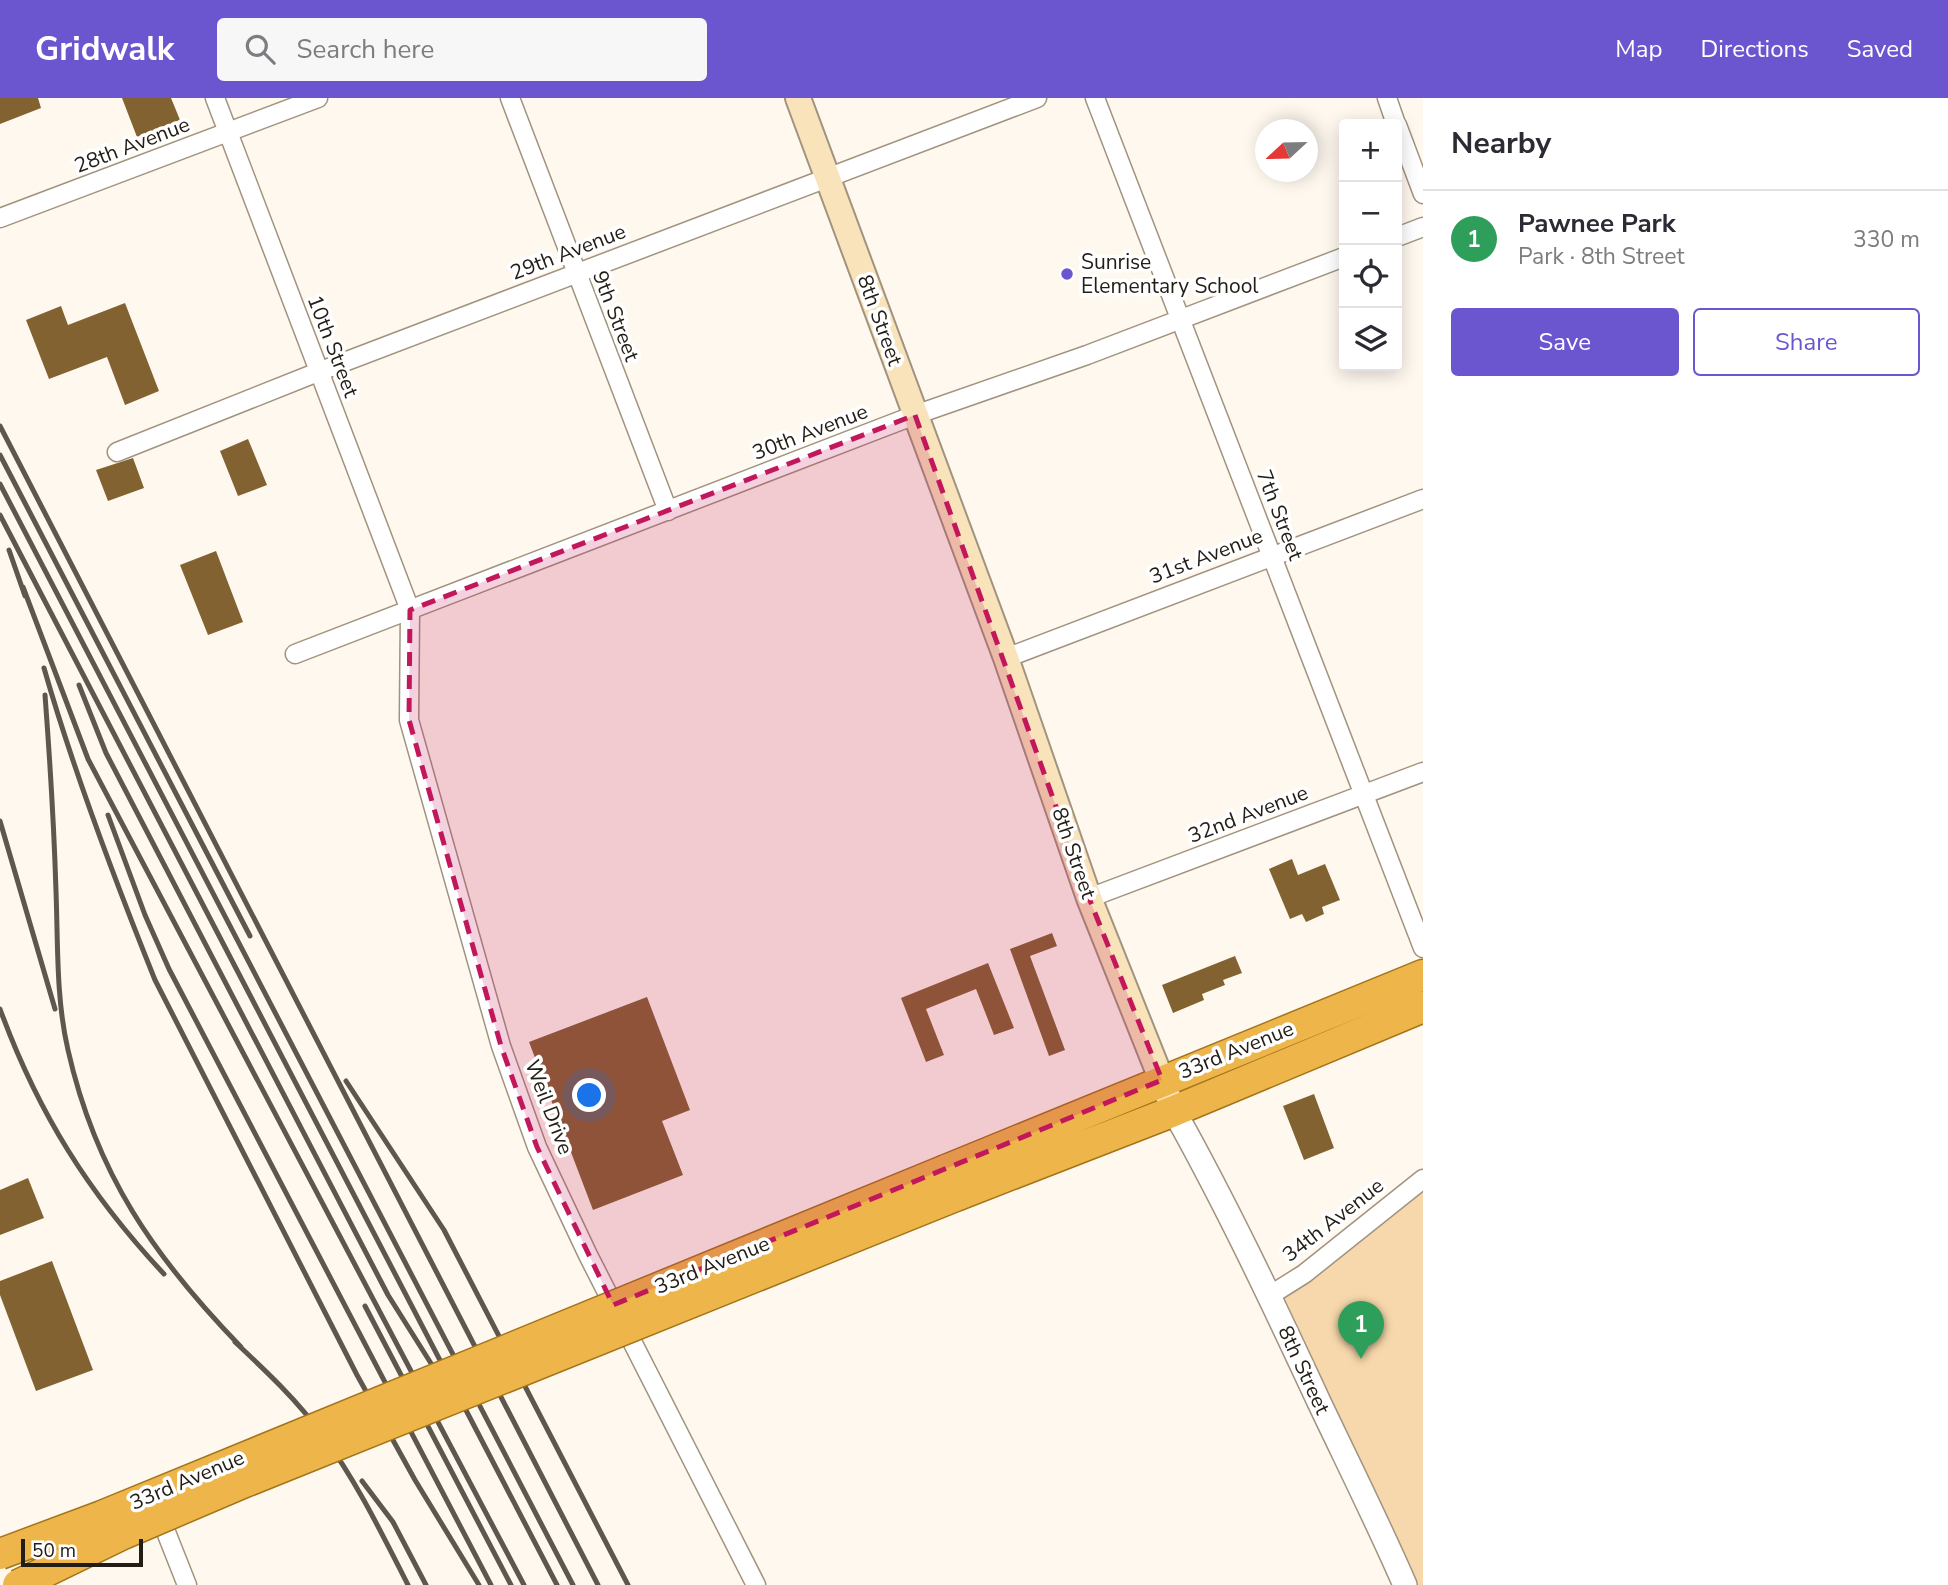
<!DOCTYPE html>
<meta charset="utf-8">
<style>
:root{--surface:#fff;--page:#f7f7f7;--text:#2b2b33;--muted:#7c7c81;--line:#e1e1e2;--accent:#6b56cf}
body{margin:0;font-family:"Nunito Sans",sans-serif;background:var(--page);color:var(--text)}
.controls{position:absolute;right:21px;top:21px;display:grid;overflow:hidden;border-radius:7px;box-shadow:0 4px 18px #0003}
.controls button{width:63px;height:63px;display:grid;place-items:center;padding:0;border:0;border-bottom:2px solid var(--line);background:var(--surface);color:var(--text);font:35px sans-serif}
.compass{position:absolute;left:1255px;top:21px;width:63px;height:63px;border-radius:50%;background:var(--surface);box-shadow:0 4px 18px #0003;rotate:248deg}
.scale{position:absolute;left:21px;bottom:18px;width:122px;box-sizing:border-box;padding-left:7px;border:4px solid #221d15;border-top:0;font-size:19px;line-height:24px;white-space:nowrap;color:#221d15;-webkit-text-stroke:5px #fff;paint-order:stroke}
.you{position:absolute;left:590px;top:998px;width:24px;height:24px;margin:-18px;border:5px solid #fff;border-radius:50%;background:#1a73e8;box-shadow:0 0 0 10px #1a73e833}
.badge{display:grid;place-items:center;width:46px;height:46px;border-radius:50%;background:var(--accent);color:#fff;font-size:23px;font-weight:700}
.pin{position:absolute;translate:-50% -58px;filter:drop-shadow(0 2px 4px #0008)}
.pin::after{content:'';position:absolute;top:37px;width:24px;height:21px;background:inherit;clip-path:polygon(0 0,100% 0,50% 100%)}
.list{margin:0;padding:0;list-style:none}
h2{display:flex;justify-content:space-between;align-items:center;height:91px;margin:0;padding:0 28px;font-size:30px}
h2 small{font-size:23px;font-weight:400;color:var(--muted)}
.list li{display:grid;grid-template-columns:46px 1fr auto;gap:21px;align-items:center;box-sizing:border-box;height:98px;padding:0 28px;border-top:2px solid var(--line)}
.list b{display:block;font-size:26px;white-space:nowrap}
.list p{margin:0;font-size:23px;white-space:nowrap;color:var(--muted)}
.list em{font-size:23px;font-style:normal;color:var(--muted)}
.actions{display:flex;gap:14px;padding:21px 28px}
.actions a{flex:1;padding:16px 0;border:2px solid var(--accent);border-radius:7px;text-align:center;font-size:24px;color:var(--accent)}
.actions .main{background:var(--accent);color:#fff}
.icon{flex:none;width:38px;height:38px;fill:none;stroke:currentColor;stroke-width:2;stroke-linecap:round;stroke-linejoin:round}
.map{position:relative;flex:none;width:1423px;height:1487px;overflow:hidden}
header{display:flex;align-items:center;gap:42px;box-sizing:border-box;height:98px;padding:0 35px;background:var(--accent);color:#fff}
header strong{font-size:33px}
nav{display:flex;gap:38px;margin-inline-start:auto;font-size:24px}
.search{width:490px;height:63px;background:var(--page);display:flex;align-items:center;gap:18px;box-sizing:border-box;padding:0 24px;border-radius:7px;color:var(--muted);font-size:26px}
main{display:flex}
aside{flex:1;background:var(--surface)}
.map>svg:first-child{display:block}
.green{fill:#f7d8ac}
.building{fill:#826231}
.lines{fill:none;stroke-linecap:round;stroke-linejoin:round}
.minor-casing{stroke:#a1937f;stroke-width:21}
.tertiary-casing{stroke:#a1937f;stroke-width:26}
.secondary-casing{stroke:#a1937f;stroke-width:28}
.trunk-casing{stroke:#a3741a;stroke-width:33}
.minor{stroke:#fff;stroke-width:18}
.tertiary{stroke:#fff;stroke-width:23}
.secondary{stroke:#f8e3bb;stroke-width:24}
.trunk{stroke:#eeb64a;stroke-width:30}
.rail{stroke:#5d574f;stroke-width:5}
.trunk-bridge-casing{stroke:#a3741a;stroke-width:33;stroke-linecap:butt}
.trunk-bridge{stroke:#eeb64a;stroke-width:30}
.marked{fill:#c2185b;fill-opacity:0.2;stroke:#c2185b;stroke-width:5;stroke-dasharray:14 9;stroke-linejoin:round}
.poi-dot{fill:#6b56cf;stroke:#fff;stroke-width:2.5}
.labels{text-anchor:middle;stroke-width:7;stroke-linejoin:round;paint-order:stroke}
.street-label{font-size:21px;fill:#221d15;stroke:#fff}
.poi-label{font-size:21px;fill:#221d15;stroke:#fff;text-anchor:start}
</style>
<header>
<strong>Gridwalk</strong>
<div class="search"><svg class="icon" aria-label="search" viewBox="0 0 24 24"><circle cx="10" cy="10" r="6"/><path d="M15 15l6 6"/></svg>Search here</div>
<nav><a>Map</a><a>Directions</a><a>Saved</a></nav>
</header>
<main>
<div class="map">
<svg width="1423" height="1487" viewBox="0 0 1423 1487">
<rect width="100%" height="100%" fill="#fef8ef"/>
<path class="green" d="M1423 1081V1487H1405L1269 1198Z"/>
<path class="building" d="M0 0H38L41 10 0 26Z
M122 0H171L180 22 137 39Z
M125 205 159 293 125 307 107 259 49 281 26 222 61 208 68 227Z
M248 341 267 387 238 398 220 353Z
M133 360 144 390 108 403 96 372Z
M216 453 243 524 208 537 180 467Z
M1292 761 1298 777 1325 766 1340 802 1322 809 1324 816 1306 824 1302 816 1290 821 1269 771Z
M1052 835 1057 848 1030 858 1065 952 1049 958 1010 851Z
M1235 858 1242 875 1223 882 1225 887 1202 896 1204 902 1173 915 1162 887Z
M988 865 1014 930 994 937 976 891 926 911 944 957 926 964 901 900Z
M647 899 690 1012 662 1023 683 1077 593 1112 529 944Z
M1314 996 1334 1050 1304 1062 1283 1008Z
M28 1080 44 1120 0 1137V1092Z
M52 1163 93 1272 36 1293 0 1197V1183Z"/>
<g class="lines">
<defs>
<path id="minor" d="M215 0 410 512 409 622 501 948 537 1049 588 1157 756 1487
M510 0 668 413
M1095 0 1423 850
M1387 0 1396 26
M1397 27 1423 96
M0 120 318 0
M1397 139 1423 129
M117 354 318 274 1037 0
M295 556 915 317 1087 257 1344 159
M1006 560 1423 401
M1089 800 1423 674
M1269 1198 1304 1176 1423 1081
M166 1434 187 1487"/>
<path id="tertiary" d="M1174 1013C1227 1108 1273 1205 1319 1304 1348 1365 1378 1425 1405 1487"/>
<path id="secondary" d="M798 0 1006 560 1089 800 1174 1013"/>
<path id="trunk" d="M946 1072 1423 877
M958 1097 1174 1013 1423 909"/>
</defs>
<use href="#minor" class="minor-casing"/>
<use href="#tertiary" class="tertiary-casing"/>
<use href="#secondary" class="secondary-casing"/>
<use href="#trunk" class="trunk-casing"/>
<use href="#minor" class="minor"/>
<use href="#tertiary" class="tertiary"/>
<use href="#secondary" class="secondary"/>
<use href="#trunk" class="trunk"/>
<path class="rail" d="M0 328 598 1487
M0 357 250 838
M0 386 573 1487
M0 417 557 1487
M9 452 25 498
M23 489 88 661 524 1487
M44 570C74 675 114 780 155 882L357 1277 415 1382 479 1487
M79 587 106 655 388 1197 432 1267
M45 597C50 663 54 728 56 793 58 845 56 901 68 952 96 1076 154 1159 241 1249
M108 717 145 817 169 871 491 1487
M0 723 55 911
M0 911C38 1015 89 1096 164 1176
M346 983 444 1132 628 1487
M365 1208 511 1487
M235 1244C266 1273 298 1303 323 1338 357 1384 382 1436 408 1487
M362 1383 393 1424 426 1487"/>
<defs>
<path id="trunk-bridge" d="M0 1456 102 1418 946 1072
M18 1487 123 1436 240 1386 958 1097"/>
</defs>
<use href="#trunk-bridge" class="trunk-bridge-casing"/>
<use href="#trunk-bridge" class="trunk-bridge"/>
</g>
<path class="marked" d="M915 317 1089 800 1162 982 613 1207 537 1049 501 948 409 622 410 512Z"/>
<circle class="poi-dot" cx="1067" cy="176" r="7"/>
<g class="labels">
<g class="street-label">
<text transform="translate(132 47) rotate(-21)" y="7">28th Avenue</text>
<text transform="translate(568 154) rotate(-21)" y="7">29th Avenue</text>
<text transform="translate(616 218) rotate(69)" y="7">9th Street</text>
<text transform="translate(880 222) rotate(70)" y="7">8th Street</text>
<text transform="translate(333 248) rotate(69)" y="7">10th Street</text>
<text transform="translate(810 334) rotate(-21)" y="7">30th Avenue</text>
<text transform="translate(1280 417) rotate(69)" y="7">7th Street</text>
<text transform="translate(1206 458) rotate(-21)" y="7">31st Avenue</text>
<text transform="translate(1248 716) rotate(-21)" y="7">32nd Avenue</text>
<text transform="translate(1074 755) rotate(71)" y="7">8th Street</text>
<text transform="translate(1236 952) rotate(-22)" y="7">33rd Avenue</text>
<text transform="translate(549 1009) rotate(69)" y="7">Weil Drive</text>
<text transform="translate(1333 1122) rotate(-38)" y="7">34th Avenue</text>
<text transform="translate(712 1167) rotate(-22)" y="7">33rd Avenue</text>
<text transform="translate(1304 1272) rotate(65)" y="7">8th Street</text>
<text transform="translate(187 1382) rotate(-23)" y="7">33rd Avenue</text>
</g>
<g class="poi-label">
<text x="1081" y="171">Sunrise<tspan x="1081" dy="24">Elementary School</tspan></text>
</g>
</g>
</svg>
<div class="controls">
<button>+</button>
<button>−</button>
<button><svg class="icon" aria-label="locate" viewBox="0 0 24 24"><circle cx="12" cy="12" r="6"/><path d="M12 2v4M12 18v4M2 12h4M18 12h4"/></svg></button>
<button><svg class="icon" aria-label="layers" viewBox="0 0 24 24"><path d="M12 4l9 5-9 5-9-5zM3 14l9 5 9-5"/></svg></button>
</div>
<svg class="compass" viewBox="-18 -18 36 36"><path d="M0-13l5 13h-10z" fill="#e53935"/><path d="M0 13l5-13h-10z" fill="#7c7c81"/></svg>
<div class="scale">50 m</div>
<div class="you"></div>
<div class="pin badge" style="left:1361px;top:1261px;background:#2e9e5b">1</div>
</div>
<aside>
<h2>Nearby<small></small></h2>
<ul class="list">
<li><span class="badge" style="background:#2e9e5b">1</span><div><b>Pawnee Park</b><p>Park · 8th Street</p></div><em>330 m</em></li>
</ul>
<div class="actions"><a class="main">Save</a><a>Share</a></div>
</aside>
</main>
